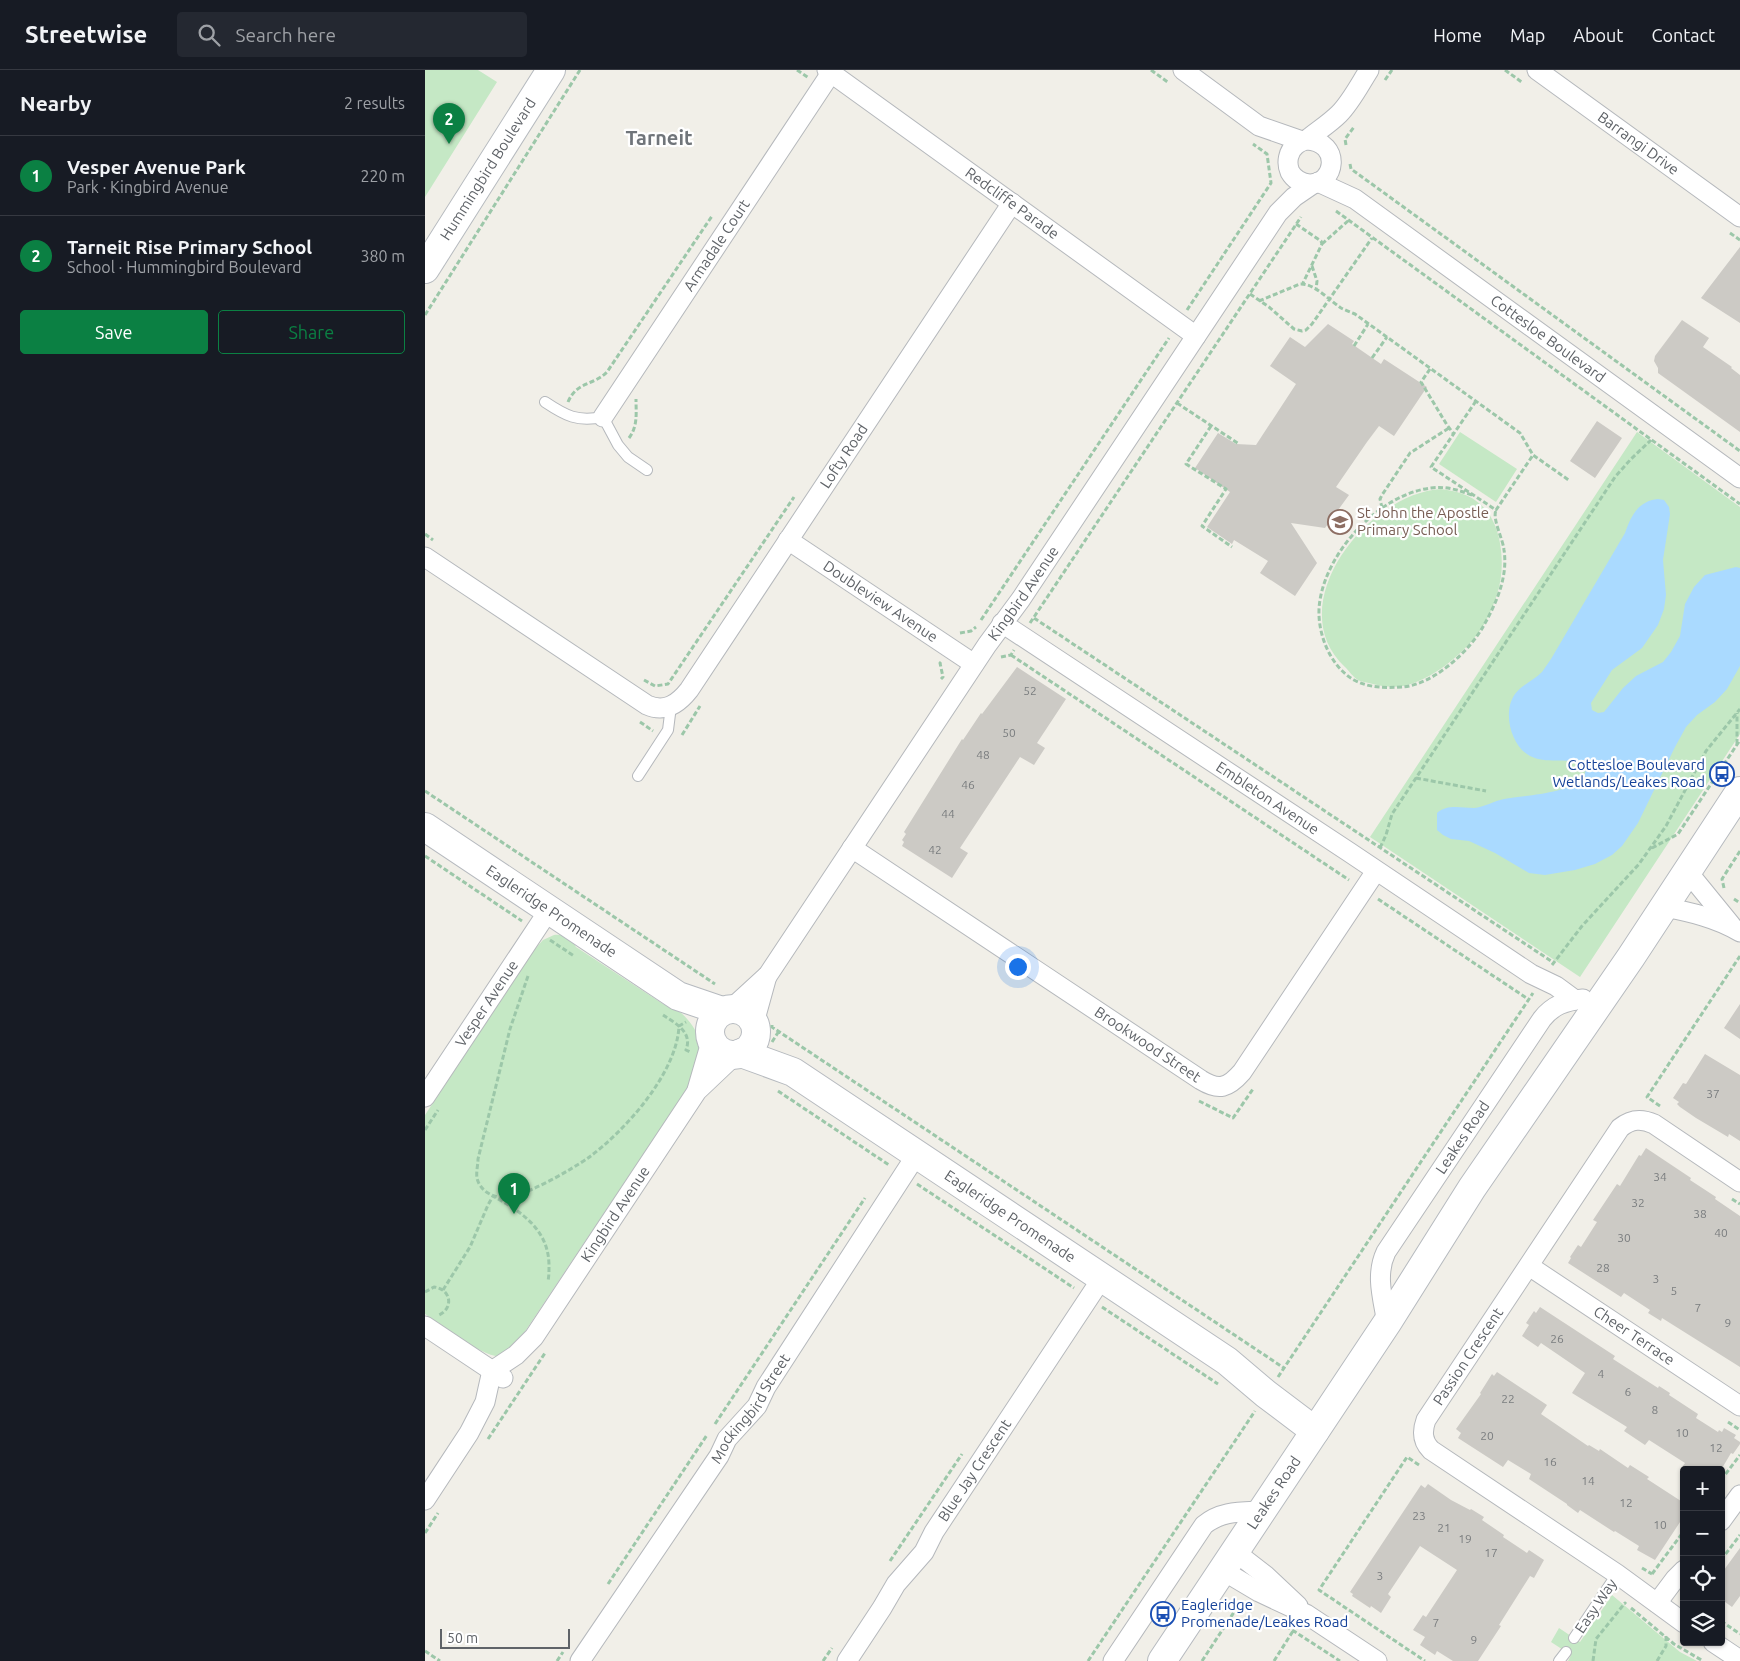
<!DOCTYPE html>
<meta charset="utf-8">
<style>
:root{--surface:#171b24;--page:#242831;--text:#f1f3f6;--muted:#9ea1a6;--line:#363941;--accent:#0b8043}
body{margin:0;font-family:Ubuntu,sans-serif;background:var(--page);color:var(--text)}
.controls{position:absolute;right:15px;bottom:15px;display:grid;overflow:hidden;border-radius:5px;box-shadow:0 1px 4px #0004}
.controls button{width:45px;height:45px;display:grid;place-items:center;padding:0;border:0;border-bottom:1px solid var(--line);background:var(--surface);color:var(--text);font:25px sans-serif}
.scale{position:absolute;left:15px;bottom:12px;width:130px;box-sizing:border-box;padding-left:5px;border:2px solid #5f6368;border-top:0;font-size:14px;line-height:18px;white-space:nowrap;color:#5f6368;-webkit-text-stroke:4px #fff;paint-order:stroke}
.you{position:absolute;left:592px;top:896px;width:18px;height:18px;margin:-12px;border:4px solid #fff;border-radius:50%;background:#1a73e8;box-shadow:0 0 0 8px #1a73e833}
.badge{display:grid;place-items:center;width:32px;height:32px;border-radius:50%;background:var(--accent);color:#fff;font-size:16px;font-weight:700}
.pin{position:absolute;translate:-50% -41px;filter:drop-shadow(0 1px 2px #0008)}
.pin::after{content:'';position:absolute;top:26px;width:18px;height:15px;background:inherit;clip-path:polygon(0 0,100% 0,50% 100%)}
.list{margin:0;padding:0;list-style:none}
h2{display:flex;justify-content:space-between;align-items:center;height:65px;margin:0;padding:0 20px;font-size:21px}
h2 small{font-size:16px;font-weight:400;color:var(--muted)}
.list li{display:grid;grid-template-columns:32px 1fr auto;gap:15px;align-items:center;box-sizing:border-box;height:80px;padding:0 20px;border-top:1px solid var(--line)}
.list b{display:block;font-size:19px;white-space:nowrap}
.list p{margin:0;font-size:16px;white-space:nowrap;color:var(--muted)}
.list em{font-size:16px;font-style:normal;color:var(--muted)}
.actions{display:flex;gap:10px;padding:15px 20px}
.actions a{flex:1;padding:11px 0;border:1px solid var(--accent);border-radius:5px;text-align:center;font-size:18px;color:var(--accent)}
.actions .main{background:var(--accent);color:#fff}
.icon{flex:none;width:28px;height:28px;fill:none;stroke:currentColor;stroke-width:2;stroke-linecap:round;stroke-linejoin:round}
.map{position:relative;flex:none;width:1315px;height:1591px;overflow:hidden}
header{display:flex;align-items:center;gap:30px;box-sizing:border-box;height:70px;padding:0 25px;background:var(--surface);border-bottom:1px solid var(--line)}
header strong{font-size:24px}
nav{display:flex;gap:28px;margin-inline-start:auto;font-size:18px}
.search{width:350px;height:45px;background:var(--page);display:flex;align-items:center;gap:12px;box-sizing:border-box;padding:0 18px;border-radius:5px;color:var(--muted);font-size:19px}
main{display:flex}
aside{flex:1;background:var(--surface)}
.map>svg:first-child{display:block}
.green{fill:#c5e8c5}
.water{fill:#aadaff}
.building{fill:#cccac5}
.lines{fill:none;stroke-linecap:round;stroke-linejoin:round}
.lane-casing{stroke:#b5b8bc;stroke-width:12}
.street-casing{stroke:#b5b8bc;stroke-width:21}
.secondary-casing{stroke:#b6babf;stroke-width:30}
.path{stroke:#9cc7a9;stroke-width:3;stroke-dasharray:5 2.5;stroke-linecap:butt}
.lane{stroke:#fff;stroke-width:10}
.street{stroke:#fff;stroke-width:19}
.secondary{stroke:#fff;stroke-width:28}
.labels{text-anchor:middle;stroke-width:4.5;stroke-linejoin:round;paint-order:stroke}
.number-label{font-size:12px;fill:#7a7d7f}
.street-label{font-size:15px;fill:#5f6368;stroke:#fff}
.education-label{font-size:15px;fill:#785e54;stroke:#fff;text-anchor:start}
.transit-label{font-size:15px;fill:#164399;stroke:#fff;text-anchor:end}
.district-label{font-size:20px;font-weight:bold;fill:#70757a;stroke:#fff}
</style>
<header>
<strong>Streetwise</strong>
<div class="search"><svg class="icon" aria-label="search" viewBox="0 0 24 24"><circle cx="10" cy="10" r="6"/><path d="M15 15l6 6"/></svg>Search here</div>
<nav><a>Home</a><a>Map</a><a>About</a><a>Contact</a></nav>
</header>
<main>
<aside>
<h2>Nearby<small>2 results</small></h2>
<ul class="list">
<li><span class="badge">1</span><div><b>Vesper Avenue Park</b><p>Park · Kingbird Avenue</p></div><em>220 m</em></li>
<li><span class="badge">2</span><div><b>Tarneit Rise Primary School</b><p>School · Hummingbird Boulevard</p></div><em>380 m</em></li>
</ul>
<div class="actions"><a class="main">Save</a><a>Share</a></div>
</aside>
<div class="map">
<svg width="1315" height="1591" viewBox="0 0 1315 1591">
<rect width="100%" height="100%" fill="#f1efe8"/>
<path class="green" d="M0 0H53L72 12 0 127Z
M1035 362 1092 399 1071 432 1014 394Z
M1212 362 1315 437V664L1155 907 945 767Z
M1016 419C1048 423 1066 436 1074 468 1078 486 1078 507 1072 524 1068 537 1062 551 1054 562 1037 585 1007 610 978 616 968 618 954 616 944 613 941 612 937 612 933 610 928 607 924 601 920 597 854 535 943 423 1016 419Z
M129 865C139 864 146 868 151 877L238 934C258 939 269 955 277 974L269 1008 91 1275C86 1279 80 1285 75 1286 60 1289 14 1253 0 1244V1045L109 880 118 870Z
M1187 1525 1255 1582 1272 1591H1143L1146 1585 1126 1572 1134 1558 1155 1572Z"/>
<path class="water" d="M1233 429 1239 430 1244 437 1245 444 1238 490 1241 525 1239 539 1233 555 1217 578 1187 600 1166 633 1167 640 1173 643 1179 642 1198 618 1211 606 1238 592 1246 582 1255 566 1260 534 1269 517 1280 505 1311 497 1315 498V596L1302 619 1290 632 1272 645 1261 657 1250 677 1213 753 1197 776 1187 785 1170 794 1150 800 1120 805 1104 803 1070 783 1044 771 1026 769 1018 765 1012 760V743C1022 734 1036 738 1049 738 1059 737 1069 731 1079 729 1098 726 1144 723 1157 709 1160 706 1160 702 1161 699L1158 693C1141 688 1121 694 1105 686 1086 676 1077 642 1090 624 1097 615 1109 610 1117 602 1120 598 1123 593 1126 589L1200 463C1206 446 1213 431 1233 429Z"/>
<path class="building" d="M1315 177V253L1276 228Z
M1257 250 1284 268 1278 277 1307 297 1306 298 1315 305V362L1233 303V298L1229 291 1230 286Z
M903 254 929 271 927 274 956 294 959 289 1002 317 969 366 954 356 942 372 911 417 924 425 900 458 866 453 892 493 870 526 835 503 843 491 809 470 807 474 782 457 805 422 770 398 793 363 811 374 831 375 871 314 845 296 865 267 880 277Z
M1172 351 1197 368 1170 408 1145 391Z
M592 597 641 629 612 673 620 678 609 695 595 687 535 778 543 783 527 808 477 776 479 772 477 770 481 764 479 762 537 669 538 670 556 643 557 644Z
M1315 934V969L1299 958Z
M1280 984 1315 1005V1071L1304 1064 1303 1067 1271 1048 1255 1037 1252 1034 1254 1032 1248 1028 1258 1013 1261 1014Z
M1221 1078 1266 1108 1265 1110 1291 1127 1290 1129 1315 1146V1297L1237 1248 1236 1251 1223 1243 1225 1240 1199 1223 1196 1227 1143 1193 1146 1188 1145 1187 1153 1175 1156 1177 1172 1152 1168 1150 1192 1114 1195 1116 1214 1085 1216 1086Z
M1115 1237 1190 1286 1188 1289 1233 1318 1234 1316 1245 1323 1244 1325 1273 1344 1271 1348 1293 1362 1294 1360 1297 1362 1299 1358 1311 1365 1309 1368 1315 1372V1374L1308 1384 1306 1383 1296 1400 1289 1396 1287 1398 1284 1396 1282 1400H1255L1260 1393 1224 1370 1220 1375 1199 1361 1202 1357 1147 1323 1160 1303 1116 1273 1113 1277 1097 1266 1104 1255 1101 1253 1109 1241 1111 1243Z
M1072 1302 1122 1335 1116 1344 1163 1376 1164 1375 1174 1381 1175 1379 1203 1398 1205 1395 1224 1407 1222 1409 1259 1433V1446L1230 1490 1212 1480 1214 1476 1190 1461 1189 1462 1155 1440 1153 1443 1142 1435V1434L1104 1409 1106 1404 1083 1390 1078 1397 1033 1368 1036 1363 1031 1359 1056 1324 1055 1323 1067 1304 1069 1306Z
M1003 1414 1026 1430 1045 1440 1046 1439 1059 1447 1057 1450 1079 1465 1078 1467 1102 1483 1104 1480 1119 1490 1109 1508 1105 1506 1074 1555 1076 1556 1053 1591H1028L1012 1581 1010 1585 995 1575 1000 1567 988 1560 998 1545 1001 1547 1032 1500 995 1476 963 1524 966 1527 956 1543 946 1536 945 1538 927 1526 928 1524 925 1522 996 1415 1000 1418Z
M1315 1478V1526L1307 1537 1296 1529V1504Z"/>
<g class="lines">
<defs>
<path id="lane" d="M120 332C141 346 152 352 178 347L193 375 203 387 222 400
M213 706 243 660 246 636
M1149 1568 1192 1504
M1134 1591 1141 1582"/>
<g id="street">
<path id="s1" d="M402 0 771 266"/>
<path d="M758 0 834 56 877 71"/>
<path id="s2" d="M1112 0 1315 147"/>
<path d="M882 70C917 72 911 115 884 114 876 113 869 109 865 102 861 93 863 81 871 75 875 71 880 71 884 68 894 60 905 53 914 44 926 32 935 14 944 0"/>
<path id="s3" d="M893 112 930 129 1315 408"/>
<path id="s4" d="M178 347 406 3"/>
<path id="s5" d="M363 470 549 594"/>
<path id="s6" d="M0 487 222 635C240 643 253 634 264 620L587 133"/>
<path id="s7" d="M577 553 924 782 1106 904 1131 916 1150 930"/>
<path id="s8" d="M427 778 776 1010C794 1021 803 1018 817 1002L951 801"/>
<path d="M1262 801 1306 855"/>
<path d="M1239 837C1265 842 1292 848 1315 862"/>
<path id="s9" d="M307 938 343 905 562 575 596 529 853 143 869 127 888 114"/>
<path d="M329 953 342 906"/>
<path d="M272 1020 286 972"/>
<path id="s10" d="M0 1027 124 840"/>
<path id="s11" d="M1104 1196 1315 1336"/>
<path id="s12" d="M962 1253C958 1229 950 1205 961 1182L1117 949C1128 935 1140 931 1158 929"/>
<path d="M0 1256 78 1308"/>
<path id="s13" d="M0 1430 44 1363 60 1332 66 1305 70 1299 91 1285 109 1267 272 1021 310 985"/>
<path d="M1296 1451 1315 1425"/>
<path d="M809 1481 840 1505 873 1536"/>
<path d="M797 1500 834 1522 881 1544 952 1591"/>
<path d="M1232 1533 1250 1509 1259 1500"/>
<path id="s14" d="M1259 1553 1192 1504 1006 1380C997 1371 997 1361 1001 1350L1195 1058C1206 1049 1216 1048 1229 1054L1315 1112"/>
<path d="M1288 1572 1315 1590"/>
<path id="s15" d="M155 1591 294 1386 302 1369 332 1336 341 1317 492 1084"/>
<path id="s16" d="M422 1591 457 1538 471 1514 499 1482 509 1462 677 1208"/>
<path d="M688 1591 779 1455C796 1441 815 1442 836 1441"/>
</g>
<g id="secondary">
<path id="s17" d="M0 199 126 0"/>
<path id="s18" d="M0 757 253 926 297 941"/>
<circle cx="308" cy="962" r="23"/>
<path id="s19" d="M316 983 368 1002 802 1291 841 1324 890 1361"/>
<path id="s20" d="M737 1591 962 1253 1047 1118 1206 887 1315 721"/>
</g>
</defs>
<use href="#lane" class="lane-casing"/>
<use href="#street" class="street-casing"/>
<use href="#secondary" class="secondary-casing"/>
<path class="path" d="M372 0 384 8
M726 0 744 13
M1080 0 1098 13
M960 10 967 0
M921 75 920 69 929 57
M925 94 926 99 933 104 1315 381
M911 141 1315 434
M871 154 896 171 897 174 878 213
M1305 163 1315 170
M897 174 924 150
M887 196 892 211 891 220
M825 224 844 237 869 259 877 261 881 260 887 254 947 168
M834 231 875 214C889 213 904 230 916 238 920 240 925 242 930 244L1095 363 1108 385 1145 411
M762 240 846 113 842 84 828 74
M0 245 155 0
M929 276 943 254
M947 288 962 267
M1005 299 996 312 1022 355 1028 363
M1051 331 1006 397 1071 440 1108 385
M143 332C152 311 168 316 182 302L287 146
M752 333 814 374
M786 356 761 394 801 419 777 456 807 477
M204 368C213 356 211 343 211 329
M1047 425C1033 420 1021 416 1006 418 955 424 903 480 895 530 890 558 903 595 929 610 944 618 960 618 977 617 1008 615 1045 581 1059 555 1072 532 1083 506 1079 480 1078 469 1067 449 1071 440
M957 438 955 429 957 425 985 383 1024 358
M0 464 8 470
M609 548 1129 893
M556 550 744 268
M605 553 876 147
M535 563 546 561 551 557
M586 585 924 810
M576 587 586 585 589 580
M516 592 515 593 518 607 516 609
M219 610 230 616 243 614 369 427
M215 652 228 661
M257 665 275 636
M1312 674V643
M991 708 1061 721
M0 721 290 914
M955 778 961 765 967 744 991 708 1190 407 1206 389 1226 370
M1227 778 1253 764 1315 670
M0 786 97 851
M1299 818 1297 809 1315 781
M953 829 1103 929
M1309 829 1315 833
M125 870 149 886
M1127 895 1157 856 1214 794 1241 756 1281 681 1315 639
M103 906 85 959 53 1089C53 1095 51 1102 52 1108 55 1122 71 1130 85 1127 107 1122 144 1101 163 1088 200 1061 252 1003 254 956L261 952
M238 945C250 953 268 962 261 980L265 982
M347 955V957L859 1298
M347 972 354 961
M353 1021 464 1095
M774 1031 808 1048 828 1019
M1235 1036 1222 1027 1315 886
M0 1060 13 1040
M492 1114 649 1218
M1307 1129 1315 1134
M18 1220 45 1177 63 1135 68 1126C97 1142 124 1160 124 1196 124 1201 124 1206 123 1211
M0 1222 9 1217C26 1219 29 1238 14 1245
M677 1237 793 1314
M853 1307 1108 923
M1303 1352 1315 1360
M290 1354 440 1128
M63 1369 120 1283
M994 1395 982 1387 894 1520 1000 1591
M1296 1410 1315 1385
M0 1463 13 1443
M1296 1490 1315 1465
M465 1491 537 1384
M1217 1498 1227 1504
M1227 1504 1259 1461
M183 1514 282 1365
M1206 1538 1249 1574 1278 1591
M1296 1551 1315 1564
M861 1556 915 1591
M0 1581 15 1591
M132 1591 138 1582
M398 1591 407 1578
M663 1591 830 1341
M777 1591 815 1533H817
M849 1591 868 1561
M1168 1591 1171 1569 1200 1533 1201 1534
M1232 1591 1241 1576V1566"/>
<use href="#lane" class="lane"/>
<use href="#street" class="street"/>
<use href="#secondary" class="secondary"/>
</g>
<defs>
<symbol id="school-ring" viewBox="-11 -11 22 22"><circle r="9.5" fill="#fff" stroke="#8d6e63" stroke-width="1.5"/><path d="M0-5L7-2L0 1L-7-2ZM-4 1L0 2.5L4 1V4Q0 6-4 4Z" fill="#8d6e63"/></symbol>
<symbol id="bus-ring" viewBox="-11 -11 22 22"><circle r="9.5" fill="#fff" stroke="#1a4fb4" stroke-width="1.5"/><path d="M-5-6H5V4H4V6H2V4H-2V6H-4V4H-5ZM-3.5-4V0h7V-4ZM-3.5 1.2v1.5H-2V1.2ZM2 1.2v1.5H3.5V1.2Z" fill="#1a4fb4"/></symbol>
</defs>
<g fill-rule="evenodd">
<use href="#school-ring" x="901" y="438" width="28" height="28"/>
<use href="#bus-ring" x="1283" y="690" width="28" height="28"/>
<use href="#bus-ring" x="724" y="1530" width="28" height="28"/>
</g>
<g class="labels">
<g class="number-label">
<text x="605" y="625">52</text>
<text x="584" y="667">50</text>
<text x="558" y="689">48</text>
<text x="543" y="719">46</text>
<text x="523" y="748">44</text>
<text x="510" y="784">42</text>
<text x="1288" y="1028">37</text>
<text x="1235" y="1111">34</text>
<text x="1213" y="1137">32</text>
<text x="1275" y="1148">38</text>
<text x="1296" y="1167">40</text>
<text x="1199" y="1172">30</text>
<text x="1178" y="1202">28</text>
<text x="1231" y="1213">3</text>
<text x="1249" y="1225">5</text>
<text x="1273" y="1242">7</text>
<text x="1303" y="1257">9</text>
<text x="1132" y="1273">26</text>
<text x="1176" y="1308">4</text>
<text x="1203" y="1326">6</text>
<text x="1083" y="1333">22</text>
<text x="1230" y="1344">8</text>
<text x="1257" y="1367">10</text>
<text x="1062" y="1370">20</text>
<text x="1291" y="1382">12</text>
<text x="1125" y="1396">16</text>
<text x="1163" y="1415">14</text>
<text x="1201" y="1437">12</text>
<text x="994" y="1450">23</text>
<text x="1235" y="1459">10</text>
<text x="1019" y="1462">21</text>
<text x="1040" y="1473">19</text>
<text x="1066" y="1487">17</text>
<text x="955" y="1510">3</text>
<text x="1011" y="1557">7</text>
<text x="1049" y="1574">9</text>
</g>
<g class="street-label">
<text dy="5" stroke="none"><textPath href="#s2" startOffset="125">Barrangi Drive</textPath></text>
<text dy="5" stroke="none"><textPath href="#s17" startOffset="118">Hummingbird Boulevard</textPath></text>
<text dy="5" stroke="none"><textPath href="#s1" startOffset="228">Redcliffe Parade</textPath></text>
<text dy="5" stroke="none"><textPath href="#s4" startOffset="206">Armadale Court</textPath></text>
<text dy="5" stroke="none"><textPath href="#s3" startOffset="279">Cottesloe Boulevard</textPath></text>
<text dy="5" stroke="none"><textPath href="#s6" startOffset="596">Lofty Road</textPath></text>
<text dy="5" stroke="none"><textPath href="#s9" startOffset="508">Kingbird Avenue</textPath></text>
<text dy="5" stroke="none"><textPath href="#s5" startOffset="111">Doubleview Avenue</textPath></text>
<text dy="5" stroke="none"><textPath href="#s7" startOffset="318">Embleton Avenue</textPath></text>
<text dy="5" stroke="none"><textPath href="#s18" startOffset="152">Eagleridge Promenade</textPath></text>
<text dy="5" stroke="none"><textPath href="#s10" startOffset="112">Vesper Avenue</textPath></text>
<text dy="5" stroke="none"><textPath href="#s8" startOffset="355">Brookwood Street</textPath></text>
<text dy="5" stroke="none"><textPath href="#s12" startOffset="210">Leakes Road</textPath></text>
<text dy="5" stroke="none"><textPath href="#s13" startOffset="348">Kingbird Avenue</textPath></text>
<text dy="5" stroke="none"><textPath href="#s19" startOffset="316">Eagleridge Promenade</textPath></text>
<text dy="5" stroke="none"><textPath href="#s11" startOffset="126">Cheer Terrace</textPath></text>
<text dy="5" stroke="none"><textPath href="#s14" startOffset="415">Passion Crescent</textPath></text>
<text dy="5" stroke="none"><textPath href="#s15" startOffset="305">Mockingbird Street</textPath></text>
<text dy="5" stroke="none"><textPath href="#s16" startOffset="230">Blue Jay Crescent</textPath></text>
<text dy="5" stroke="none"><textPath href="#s20" startOffset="202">Leakes Road</textPath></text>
<text transform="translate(1171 1536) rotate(-56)" y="5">Easy Way</text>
</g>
<g class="education-label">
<text x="932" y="448">St John the Apostle<tspan x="932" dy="17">Primary School</tspan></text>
</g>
<g class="transit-label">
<text x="1280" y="700">Cottesloe Boulevard<tspan x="1280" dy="17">Wetlands/Leakes Road</tspan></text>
<text x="756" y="1540" text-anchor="start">Eagleridge<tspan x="756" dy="17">Promenade/Leakes Road</tspan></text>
</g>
<g class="district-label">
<text x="234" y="75">Tarneit</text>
</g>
</g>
</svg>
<div class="controls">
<button>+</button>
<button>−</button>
<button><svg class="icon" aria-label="locate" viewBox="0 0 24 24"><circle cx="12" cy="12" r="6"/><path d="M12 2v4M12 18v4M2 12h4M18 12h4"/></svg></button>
<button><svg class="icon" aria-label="layers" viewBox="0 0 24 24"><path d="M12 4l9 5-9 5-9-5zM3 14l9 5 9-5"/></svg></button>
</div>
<div class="scale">50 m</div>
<div class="you"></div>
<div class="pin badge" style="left:89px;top:1144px">1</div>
<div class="pin badge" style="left:24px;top:74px">2</div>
</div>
</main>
